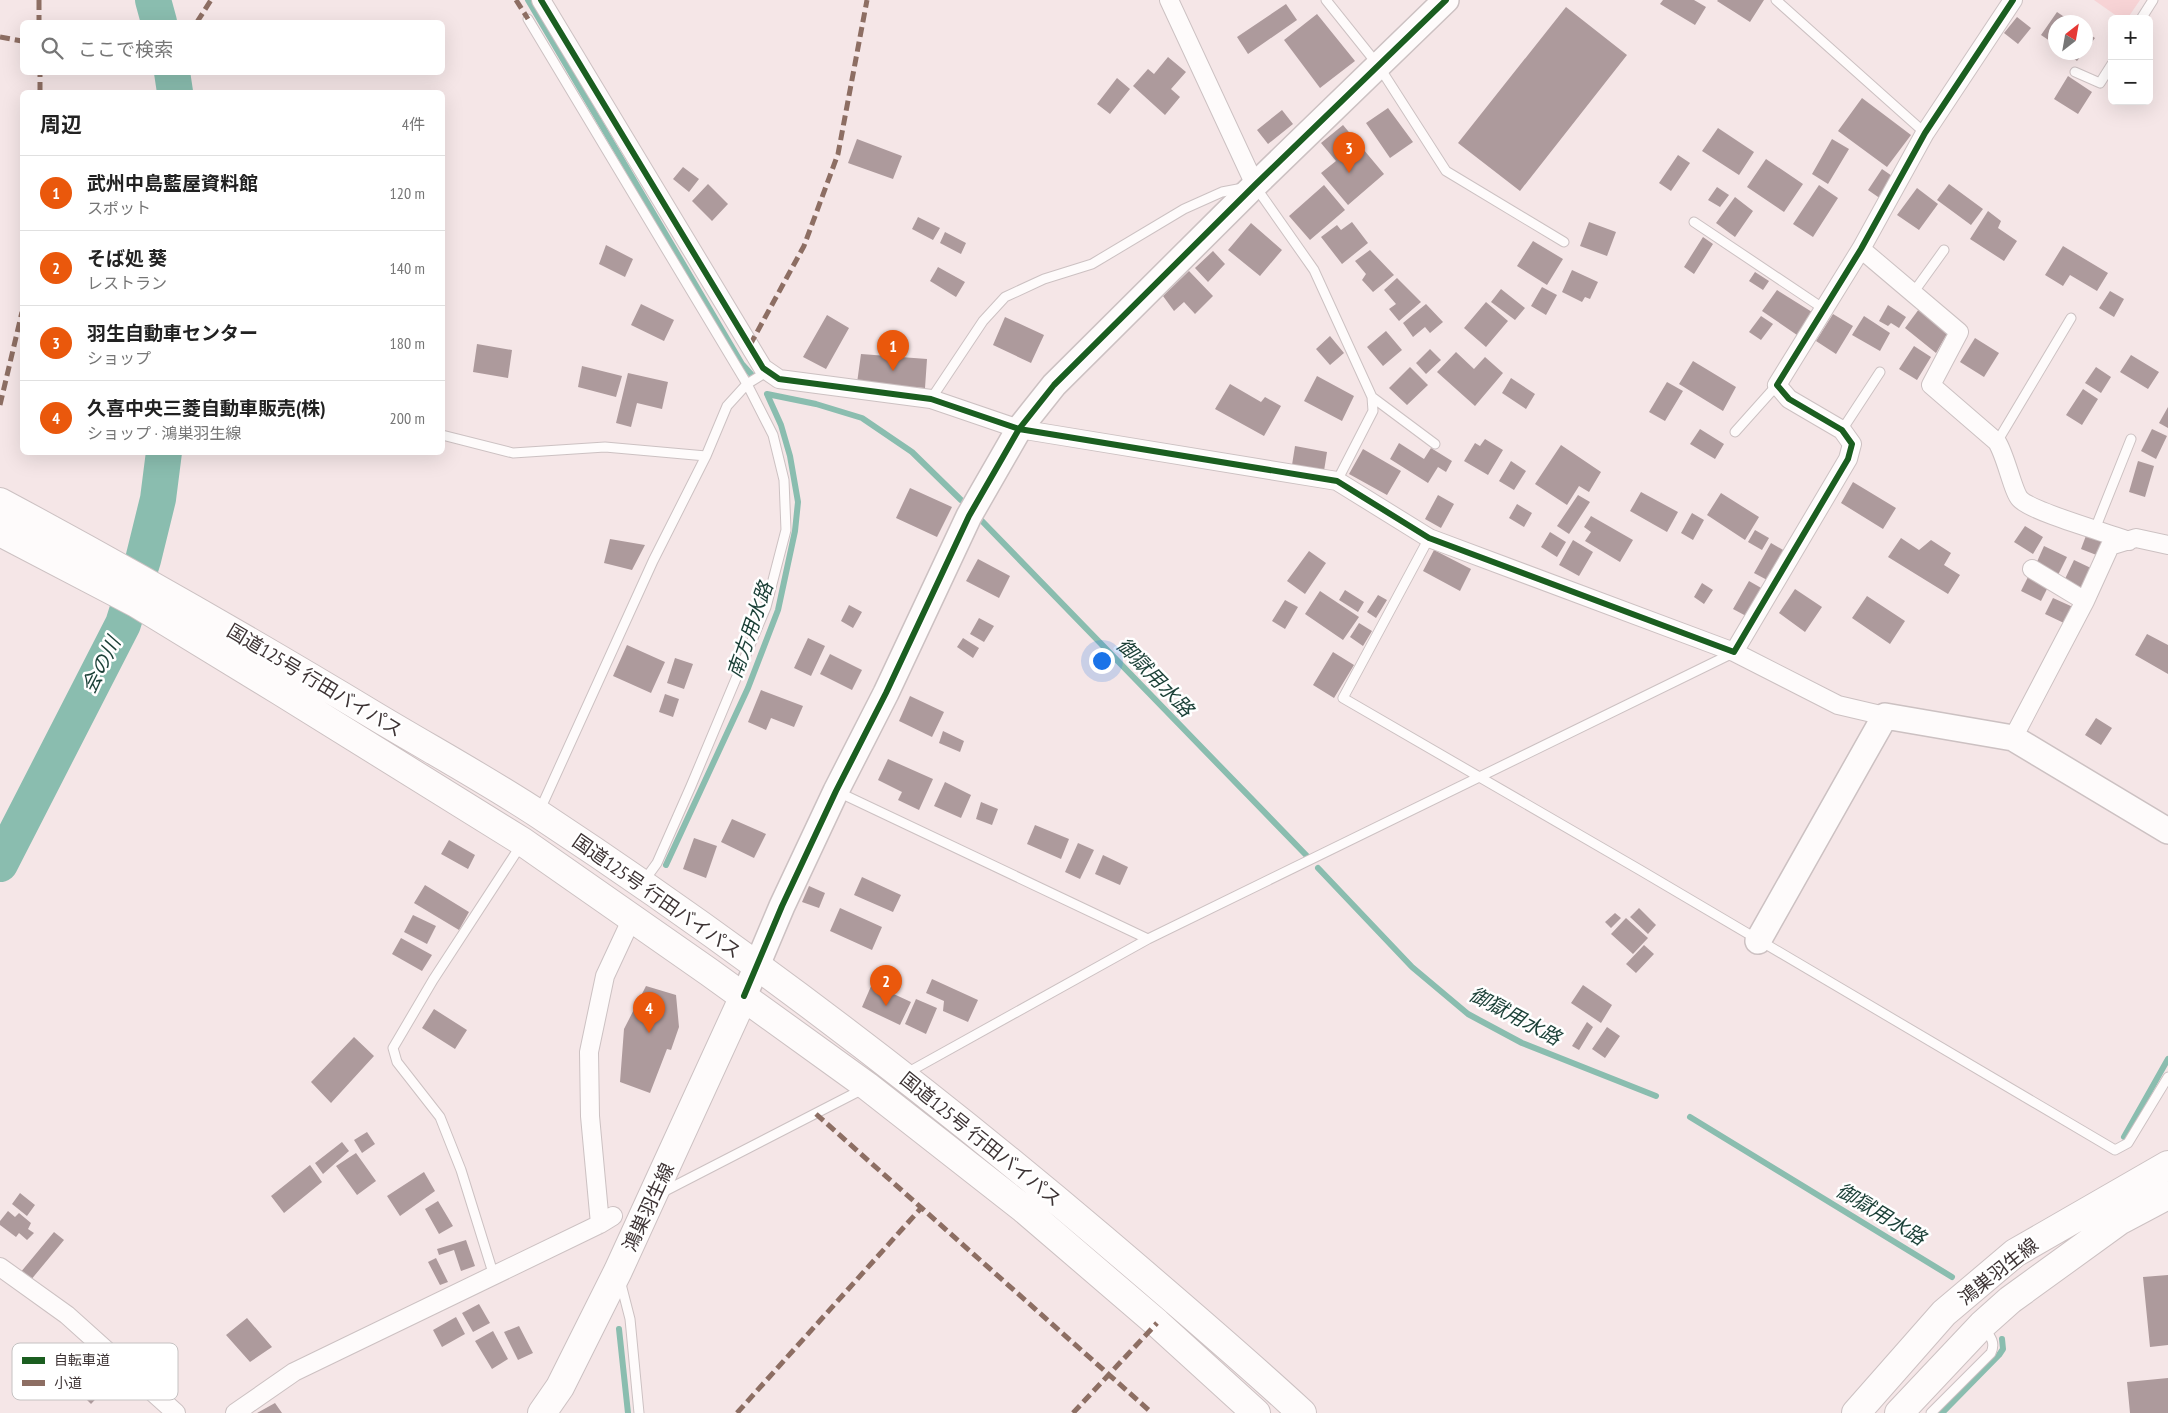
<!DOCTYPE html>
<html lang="ja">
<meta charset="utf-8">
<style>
:root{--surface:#fff;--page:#f2f2f2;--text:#222;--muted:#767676;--line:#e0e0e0;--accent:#ea580c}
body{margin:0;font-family:"PT Sans Narrow","Noto Sans JP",sans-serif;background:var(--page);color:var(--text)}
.controls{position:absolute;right:15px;top:15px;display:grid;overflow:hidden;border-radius:8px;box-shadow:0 5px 20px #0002}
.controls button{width:45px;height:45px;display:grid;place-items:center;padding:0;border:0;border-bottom:1px solid var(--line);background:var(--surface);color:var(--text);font:25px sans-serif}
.compass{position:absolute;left:2048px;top:15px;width:45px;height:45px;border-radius:50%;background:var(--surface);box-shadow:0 5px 20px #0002;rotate:31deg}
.you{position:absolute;left:1101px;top:660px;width:18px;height:18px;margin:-12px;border:4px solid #fff;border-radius:50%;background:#1a73e8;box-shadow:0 0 0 8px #1a73e833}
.badge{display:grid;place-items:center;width:32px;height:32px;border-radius:50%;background:var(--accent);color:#fff;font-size:16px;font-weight:700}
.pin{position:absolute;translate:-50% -41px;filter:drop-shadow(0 1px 2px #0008)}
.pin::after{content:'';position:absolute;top:26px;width:18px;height:15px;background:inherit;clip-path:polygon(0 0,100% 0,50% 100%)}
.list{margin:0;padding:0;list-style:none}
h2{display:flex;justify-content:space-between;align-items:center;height:65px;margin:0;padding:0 20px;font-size:21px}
h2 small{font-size:16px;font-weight:400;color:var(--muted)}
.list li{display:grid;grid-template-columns:32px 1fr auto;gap:15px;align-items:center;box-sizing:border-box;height:75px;padding:0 20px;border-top:1px solid var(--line)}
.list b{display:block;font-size:19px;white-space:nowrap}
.list p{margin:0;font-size:16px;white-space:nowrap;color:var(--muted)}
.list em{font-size:16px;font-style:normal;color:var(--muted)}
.icon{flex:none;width:28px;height:28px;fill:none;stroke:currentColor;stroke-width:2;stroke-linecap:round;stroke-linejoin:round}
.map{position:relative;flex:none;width:2168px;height:1413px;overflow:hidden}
.search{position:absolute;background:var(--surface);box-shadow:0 5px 20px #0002;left:20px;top:20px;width:425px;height:55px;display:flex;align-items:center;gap:12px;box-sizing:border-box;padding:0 18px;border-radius:8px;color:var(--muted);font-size:19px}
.panel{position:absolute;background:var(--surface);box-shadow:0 5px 20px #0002;left:20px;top:90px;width:425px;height:365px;border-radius:8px}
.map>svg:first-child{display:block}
.green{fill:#f7d3d5}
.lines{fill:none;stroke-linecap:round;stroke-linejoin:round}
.stream{stroke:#8abdaf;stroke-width:6}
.river{stroke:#8abdaf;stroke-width:36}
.building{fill:#ad9a9c}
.lane-casing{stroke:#ccc1c2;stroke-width:11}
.street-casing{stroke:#ccc1c2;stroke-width:20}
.secondary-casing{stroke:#ccc1c2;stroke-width:28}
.primary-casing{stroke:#ccc1c2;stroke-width:30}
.highway-casing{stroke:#ccc1c2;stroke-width:30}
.lane{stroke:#fefbfb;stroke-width:9}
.street{stroke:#fefbfb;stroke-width:18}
.secondary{stroke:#fefbfb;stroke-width:25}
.primary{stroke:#fefbfb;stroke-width:28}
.highway{stroke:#fefbfb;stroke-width:28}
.quiet{stroke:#8d6e63;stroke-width:5;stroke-dasharray:10 5;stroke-linecap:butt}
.cycleway-casing{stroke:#fff;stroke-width:9}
.cycleway{stroke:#1b5e20;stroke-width:6}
.labels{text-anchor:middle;stroke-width:5;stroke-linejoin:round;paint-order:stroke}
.street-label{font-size:19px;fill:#3e3435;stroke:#fff}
.water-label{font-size:20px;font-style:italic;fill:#1a3f36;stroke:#fff}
.key{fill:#fff;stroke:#c5c2c2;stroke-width:1}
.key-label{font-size:14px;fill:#3e3435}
</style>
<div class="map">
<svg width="2168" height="1413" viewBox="0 0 2168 1413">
<rect width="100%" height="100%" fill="#f5e6e7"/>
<path class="green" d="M2094 0H2140L2127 19H2121Z"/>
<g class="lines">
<path class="stream" d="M528 0 742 364 751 374
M767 394 816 404 862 418 912 452 961 500
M981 520 1307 856
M666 865 748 688 778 610 795 531 798 502 790 456 781 425 767 394
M1318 868 1412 967 1468 1014 1522 1043 1656 1096
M1690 1117 1952 1277
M2124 1137 2168 1059
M619 1329 628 1413
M1942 1413 1999 1355 2003 1349 2002 1339"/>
<path class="river" d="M153 0 159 22
M172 72 175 92
M0 864 123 624 143 560 158 499 164 452"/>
</g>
<path class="building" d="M1663 0H1694L1706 7 1695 25 1660 4Z
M1718 0H1764L1750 22 1717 1Z
M1286 4 1297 20 1248 54 1237 37Z
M1566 7 1627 55 1520 191 1458 143Z
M2057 12 2072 22H2056V45L2041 35Z
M1317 14 1355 61 1320 88 1284 40Z
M2017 17 2031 28 2018 44 2004 33Z
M2086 32 2095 38 2086 50Z
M2065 52H2084L2077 61Z
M1168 57 1186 72 1171 89 1180 97 1165 115 1133 86 1148 69 1154 74Z
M2068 76 2092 92 2078 114 2054 99Z
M1117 78 1130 89 1110 114 1097 104Z
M1862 98 1911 135 1887 167 1838 131Z
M1388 108 1413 142 1390 158 1366 123Z
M1282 110 1293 124 1268 144 1257 130Z
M1343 125 1384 174 1348 205 1321 173 1336 161 1321 143Z
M1718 128 1754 152 1739 175 1702 151Z
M857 139 902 156 893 179 848 163Z
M1832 139 1849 149 1828 184 1812 174Z
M1678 155 1690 163 1671 191 1659 183Z
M1766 159 1803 184 1784 212 1747 187Z
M683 167 699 179 689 192 673 179Z
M1882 169 1895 178 1881 199 1868 190Z
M708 184 728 204 712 221 692 201Z
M1949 184 1983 209 1971 225 1937 200Z
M1324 185 1345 210 1310 240 1289 216Z
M1819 185 1838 198 1813 237 1793 224Z
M1717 187 1729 195 1720 207 1708 200Z
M1917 188 1938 204 1919 230 1897 215Z
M1735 197 1753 211 1735 237 1716 223Z
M1988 211 2001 221 1998 228 2017 241 2004 261 1970 239Z
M918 217 940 228 933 240 912 229Z
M1352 222 1368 243 1342 264 1321 237 1337 225 1341 230Z
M1589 222 1616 232 1607 256 1580 246Z
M1251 223 1282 250 1260 276 1228 250Z
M945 232 966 243 961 254 940 243Z
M1703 237 1713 244 1694 274 1684 267Z
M1533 241 1563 259 1547 285 1517 266Z
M606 245 633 259 625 277 599 264Z
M2063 246 2108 273 2097 291 2070 275 2063 286 2045 275Z
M1370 250 1394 275 1373 292 1362 280 1366 274 1355 261Z
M1213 251 1225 264 1208 282 1195 268Z
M938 267 965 282 956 297 930 281Z
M1572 270 1598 282 1590 299 1585 297 1582 302 1562 292Z
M1189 271 1213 296 1195 314 1184 302 1174 311 1163 296Z
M1755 272 1769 281 1763 290 1749 281Z
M1397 278 1421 302 1399 321 1389 309 1396 304 1384 290Z
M1542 287 1557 295 1546 315 1531 306Z
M1501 289 1525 308 1515 320 1491 302Z
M1777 290 1812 312 1797 335 1762 311Z
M2110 291 2124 299 2114 317 2099 308Z
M1486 302 1508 321 1486 347 1464 328Z
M641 304 674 320 664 341 631 325Z
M1426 304 1443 322 1430 333 1425 327 1413 337 1403 323Z
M1888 305 1906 317 1899 328 1891 323 1888 326 1879 321Z
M1919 309 1948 332 1936 353 1905 328Z
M1833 314 1853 326 1836 354 1816 341Z
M827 315 849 328 826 369 803 357Z
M1761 316 1773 324 1761 340 1749 332Z
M1864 316 1890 333 1880 351 1852 335Z
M1005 317 1044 335 1031 363 993 345Z
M1386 331 1402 350 1383 366 1367 347Z
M1330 336 1344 353 1330 365 1316 349Z
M1975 338 1999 353 1984 377 1960 362Z
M477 344 512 350 508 378 473 372Z
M1914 346 1931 357 1917 380 1899 369Z
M1430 349 1441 360 1426 374 1416 363Z
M1456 352 1474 369 1485 357 1503 373 1475 406 1437 372Z
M861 354 927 359 925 388 857 383Z
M2131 355 2159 372 2148 389 2120 372Z
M1693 361 1736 387 1723 411 1679 384Z
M582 366 622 376 616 397 578 387Z
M1410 367 1428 385 1407 405 1389 388Z
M2096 367 2111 377 2101 393 2085 383Z
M628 373 668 382 662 409 637 403 631 427 616 423Z
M1317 376 1354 396 1342 421 1304 401Z
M1511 378 1535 394 1526 409 1502 393Z
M1667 382 1683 391 1665 421 1649 412Z
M1230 384 1261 402 1265 397 1281 406 1264 436 1215 409Z
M2083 389 2098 399 2082 425 2066 415Z
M2168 407V428L2159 423Z
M1700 429 1724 444 1715 459 1690 444Z
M2152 429 2167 436 2156 459 2141 451Z
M1485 439 1503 450 1488 475 1464 461 1475 443 1480 446Z
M1399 443 1424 459 1431 448 1452 461 1446 472 1438 467 1428 483 1390 459Z
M1561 445 1601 472 1589 492 1579 486 1567 505 1535 484Z
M1295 446 1327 452 1324 471 1292 465Z
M1363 449 1401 471 1387 495 1349 474Z
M1511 461 1526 471 1514 490 1499 481Z
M2138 461 2154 466 2145 497 2129 492Z
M1853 482 1896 508 1883 529 1841 503Z
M910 488 952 507 937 537 896 518Z
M1641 492 1678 512 1667 532 1630 511Z
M1721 493 1759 517 1745 540 1707 515Z
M1438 495 1454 504 1441 528 1425 519Z
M1578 495 1590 502 1569 534 1557 526Z
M1517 504 1532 513 1524 527 1509 518Z
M1692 513 1704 520 1693 540 1681 533Z
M1591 516 1633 540 1620 562 1585 541 1591 532 1584 527Z
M2025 526 2043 537 2033 554 2014 542Z
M1755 530 1769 538 1762 550 1748 542Z
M1550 532 1566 542 1557 557 1541 547Z
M2087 533 2105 541 2099 556 2081 549Z
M1901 538 1919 550 1931 540 1951 553 1944 565 1960 575 1948 594 1888 557Z
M610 539 645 545 632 570 604 563Z
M1573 540 1593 552 1579 576 1559 565Z
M1771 543 1785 551 1769 581 1754 573Z
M2044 546 2067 557 2058 575 2036 564Z
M1434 550 1471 569 1460 591 1423 571Z
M1309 551 1326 563 1305 594 1287 581Z
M978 559 1010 576 999 598 966 581Z
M2074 560 2093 569 2084 590 2064 581Z
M2029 575 2049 585 2041 601 2021 591Z
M1749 581 1763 589 1748 617 1733 609Z
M1702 583 1713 590 1704 604 1694 597Z
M1795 589 1822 607 1805 632 1779 613Z
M1345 590 1364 602 1358 612 1339 600Z
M1320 591 1359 617 1343 640 1305 614Z
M1378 595 1387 600 1376 618 1367 612Z
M1867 596 1905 621 1890 644 1852 618Z
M2053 598 2073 607 2066 624 2045 614Z
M1285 600 1298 607 1285 629 1272 621Z
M849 605 862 612 853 628 841 621Z
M979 618 994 626 984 642 970 634Z
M1359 623 1372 631 1363 646 1350 637Z
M2147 634 2168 645V674L2135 655Z
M808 638 825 646 811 676 794 668Z
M963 638 979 648 973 658 957 647Z
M627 645 665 662 651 693 613 676Z
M1333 652 1354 665 1334 698 1313 685Z
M830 654 862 670 852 690 820 674Z
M675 658 693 664 684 689 667 683Z
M761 690 803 706 794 727 771 718 766 730 748 722Z
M665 694 679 699 673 717 659 712Z
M910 696 944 712 932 737 899 721Z
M2096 718 2112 728 2101 745 2085 735Z
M943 731 964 741 960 752 939 743Z
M888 759 933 779 919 810 898 800 902 792 878 780Z
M945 782 971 795 961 818 934 806Z
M981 802 998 809 992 825 976 819Z
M732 819 766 834 754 858 721 842Z
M1035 825 1069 839 1061 859 1027 844Z
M694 838 717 846 706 878 683 869Z
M449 840 475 855 468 869 441 854Z
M1078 843 1094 850 1080 879 1065 872Z
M1103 855 1128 867 1120 885 1095 874Z
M862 877 901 895 893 912 854 895Z
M425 885 469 912 459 930 414 903Z
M809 886 825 893 819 908 802 902Z
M840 908 882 927 872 950 830 931Z
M1639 908 1656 925 1648 934 1630 917Z
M1615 913 1621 918 1611 928 1605 922Z
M413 915 436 926 427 944 404 932Z
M1626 918 1648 938 1633 954 1611 934Z
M401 938 432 955 422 971 392 954Z
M1644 945 1654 954 1636 973 1626 964Z
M932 979 978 1000 968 1022 943 1011 944 1001 926 993Z
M872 984 911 1002 900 1025 862 1007Z
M1583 985 1612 1005 1601 1023 1571 1003Z
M646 986 676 995 679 1027 671 1050 667 1049 650 1093 620 1082 624 1029Z
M916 999 937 1008 926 1034 905 1024Z
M434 1009 467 1030 455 1049 422 1028Z
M1587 1022 1593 1027 1579 1050 1572 1046Z
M1607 1027 1620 1036 1605 1058 1592 1049Z
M354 1037 374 1056 331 1103 311 1082Z
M367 1132 375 1144 362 1153 354 1140Z
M342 1142 349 1151 323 1174 315 1163Z
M356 1153 376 1181 357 1195 336 1166Z
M310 1165 322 1182 284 1213 271 1196Z
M424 1172 435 1191 400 1216 387 1196Z
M20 1193 35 1205 27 1216 12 1204Z
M438 1201 453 1226 439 1234 425 1209Z
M8 1211 15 1217 19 1213 31 1223 28 1229 34 1233 27 1240 19 1233 16 1237 0 1225V1221Z
M54 1232 64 1240 30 1281 20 1273Z
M466 1240 475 1266 461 1271 454 1250 439 1255 437 1249Z
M436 1258 448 1282 440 1285 428 1262Z
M2168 1275V1345L2150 1347 2143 1277Z
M479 1304 490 1323 473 1332 462 1313Z
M456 1317 465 1334 442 1347 433 1330Z
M247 1318 272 1347 250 1362 226 1335Z
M519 1326 533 1353 518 1360 504 1332Z
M493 1331 508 1359 492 1369 475 1341Z
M94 1364 112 1382 91 1404 74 1387Z
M2168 1378V1413H2130L2127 1382Z
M275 1403 282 1413H257Z"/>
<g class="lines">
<defs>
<path id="lane" d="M1326 0 1378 65 1446 171 1564 242
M1776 0 1925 133
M528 19 747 384 773 435 784 480 786 530 766 607 691 786 657 863 644 881
M2141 19 2153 0
M2075 72 2100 83 2112 64
M1255 186 1314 270 1372 397 1373 411 1337 481
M1694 222 1824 309
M1913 293 1944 250
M1372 397 1435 444
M931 399 983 321 1005 297 1044 279 1092 264 1184 209 1222 192 1243 188
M1842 430 1880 372
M1735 432 1777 385
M442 435 513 453 605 447 706 456
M1997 442 2071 318
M2095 529 2131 439
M1429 538 1343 698 1640 870 2115 1150 2128 1143 2168 1077
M838 792 1148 939
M539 812 653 561 706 456 727 406 747 384 768 371
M905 1074 1148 939 1733 653
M661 1193 865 1088
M494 1276 461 1170 440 1117 397 1062 393 1048 433 980 521 845
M620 1280 630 1319 639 1413
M1931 1413 1991 1353C1996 1342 1990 1336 1983 1327"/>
<path id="street" d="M541 0 763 368 779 379 931 399 1019 429 1337 481 1429 538 1734 652 1848 459 1852 444 1842 430 1789 399 1777 385 1861 249 1925 133 2013 0
M1169 0 1255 185
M1861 249 1959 332 1931 385 1997 442C2006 456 2013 492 2020 499 2032 512 2108 533 2129 541
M2032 569 2085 601
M1734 652 1838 705 1885 716
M2013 738 2085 601 2110 546 2136 538 2168 545
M613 1216 600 1224 590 1116 589 1052 605 976 632 918
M0 1267 67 1315 176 1413
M235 1413 294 1372 600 1224"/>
<path id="secondary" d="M1758 941 1885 716 2013 738 2168 831
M744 996 782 906 836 791 886 693 969 516 1019 429 1054 385 1255 185 1446 0"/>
<path id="primary" d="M542 1413 560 1387 618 1271 744 996
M1856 1413 1944 1313 2015 1253 2168 1165
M1899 1413 1982 1325 2010 1300 2119 1221 2168 1195"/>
<path id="highway" d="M0 502C127 570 252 642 375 716 430 749 487 780 540 815 736 944 924 1087 1103 1239 1170 1296 1237 1353 1302 1413
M0 532 136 603 280 691 523 842 709 972 867 1086 1024 1209 1157 1323 1256 1413"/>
</defs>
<use href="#lane" class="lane-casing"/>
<use href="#street" class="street-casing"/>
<use href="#secondary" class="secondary-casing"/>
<use href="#primary" class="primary-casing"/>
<use href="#highway" class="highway-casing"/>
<use href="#lane" class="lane"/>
<use href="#street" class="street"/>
<use href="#secondary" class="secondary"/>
<use href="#primary" class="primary"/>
<use href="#highway" class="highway"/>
<path class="quiet" d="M39 0V22
M516 0 528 19
M197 22 211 0
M0 37 22 41
M40 92V72
M750 345 804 246 838 154 867 0
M0 405 22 312
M816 1114 1152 1413
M737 1413 922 1207
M1073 1413 1157 1323"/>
<defs>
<path id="cycleway" d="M541 0 763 368 779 379 931 399 1019 429 1337 481 1429 538 1734 652 1848 459 1852 444 1842 430 1789 399 1777 385 1861 249 1925 133 2013 0
M744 996 782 906 836 791 886 693 969 516 1019 429 1054 385 1255 185 1446 0"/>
</defs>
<use href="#cycleway" class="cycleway-casing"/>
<use href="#cycleway" class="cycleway"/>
</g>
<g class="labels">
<g class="street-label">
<text transform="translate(315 680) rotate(31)" y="7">国道125号 行田バイパス</text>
<text transform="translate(657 896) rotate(35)" y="7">国道125号 行田バイパス</text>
<text transform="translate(981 1139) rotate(39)" y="7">国道125号 行田バイパス</text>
<text transform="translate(648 1207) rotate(-65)" y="7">鴻巣羽生線</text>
<text transform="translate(1998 1271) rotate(-38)" y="7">鴻巣羽生線</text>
</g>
<g class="water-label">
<text transform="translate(750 630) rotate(-71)" y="7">南方用水路</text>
<text transform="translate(101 665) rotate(-63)" y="7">会の川</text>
<text transform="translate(1155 677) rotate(46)" y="7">御獄用水路</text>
<text transform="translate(1515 1016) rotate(28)" y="7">御獄用水路</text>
<text transform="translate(1881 1214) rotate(31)" y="7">御獄用水路</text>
</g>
</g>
<rect x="12" y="1343" width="166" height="57" rx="8" class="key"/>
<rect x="22" y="1357" width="23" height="7" fill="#1b5e20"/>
<rect x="22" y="1380" width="23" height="6" fill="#8d6e63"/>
<g class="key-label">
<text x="54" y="1365">自転車道</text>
<text x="54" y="1388">小道</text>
</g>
</svg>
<div class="controls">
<button>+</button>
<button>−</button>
</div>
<svg class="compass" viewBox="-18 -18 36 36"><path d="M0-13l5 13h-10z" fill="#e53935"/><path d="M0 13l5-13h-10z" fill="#767676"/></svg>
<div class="you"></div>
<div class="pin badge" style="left:893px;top:371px">1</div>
<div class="pin badge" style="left:886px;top:1006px">2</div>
<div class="pin badge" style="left:1349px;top:173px">3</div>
<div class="pin badge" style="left:649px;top:1033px">4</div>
<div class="search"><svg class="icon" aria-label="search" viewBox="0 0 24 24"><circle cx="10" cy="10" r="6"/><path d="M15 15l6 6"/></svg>ここで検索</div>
<section class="panel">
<h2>周辺<small>4件</small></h2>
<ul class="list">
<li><span class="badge">1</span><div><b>武州中島藍屋資料館</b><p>スポット</p></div><em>120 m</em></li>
<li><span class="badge">2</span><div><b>そば処 葵</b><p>レストラン</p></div><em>140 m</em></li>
<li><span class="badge">3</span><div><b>羽生自動車センター</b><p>ショップ</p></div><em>180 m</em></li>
<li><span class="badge">4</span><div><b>久喜中央三菱自動車販売(株)</b><p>ショップ · 鴻巣羽生線</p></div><em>200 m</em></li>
</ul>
</section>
</div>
